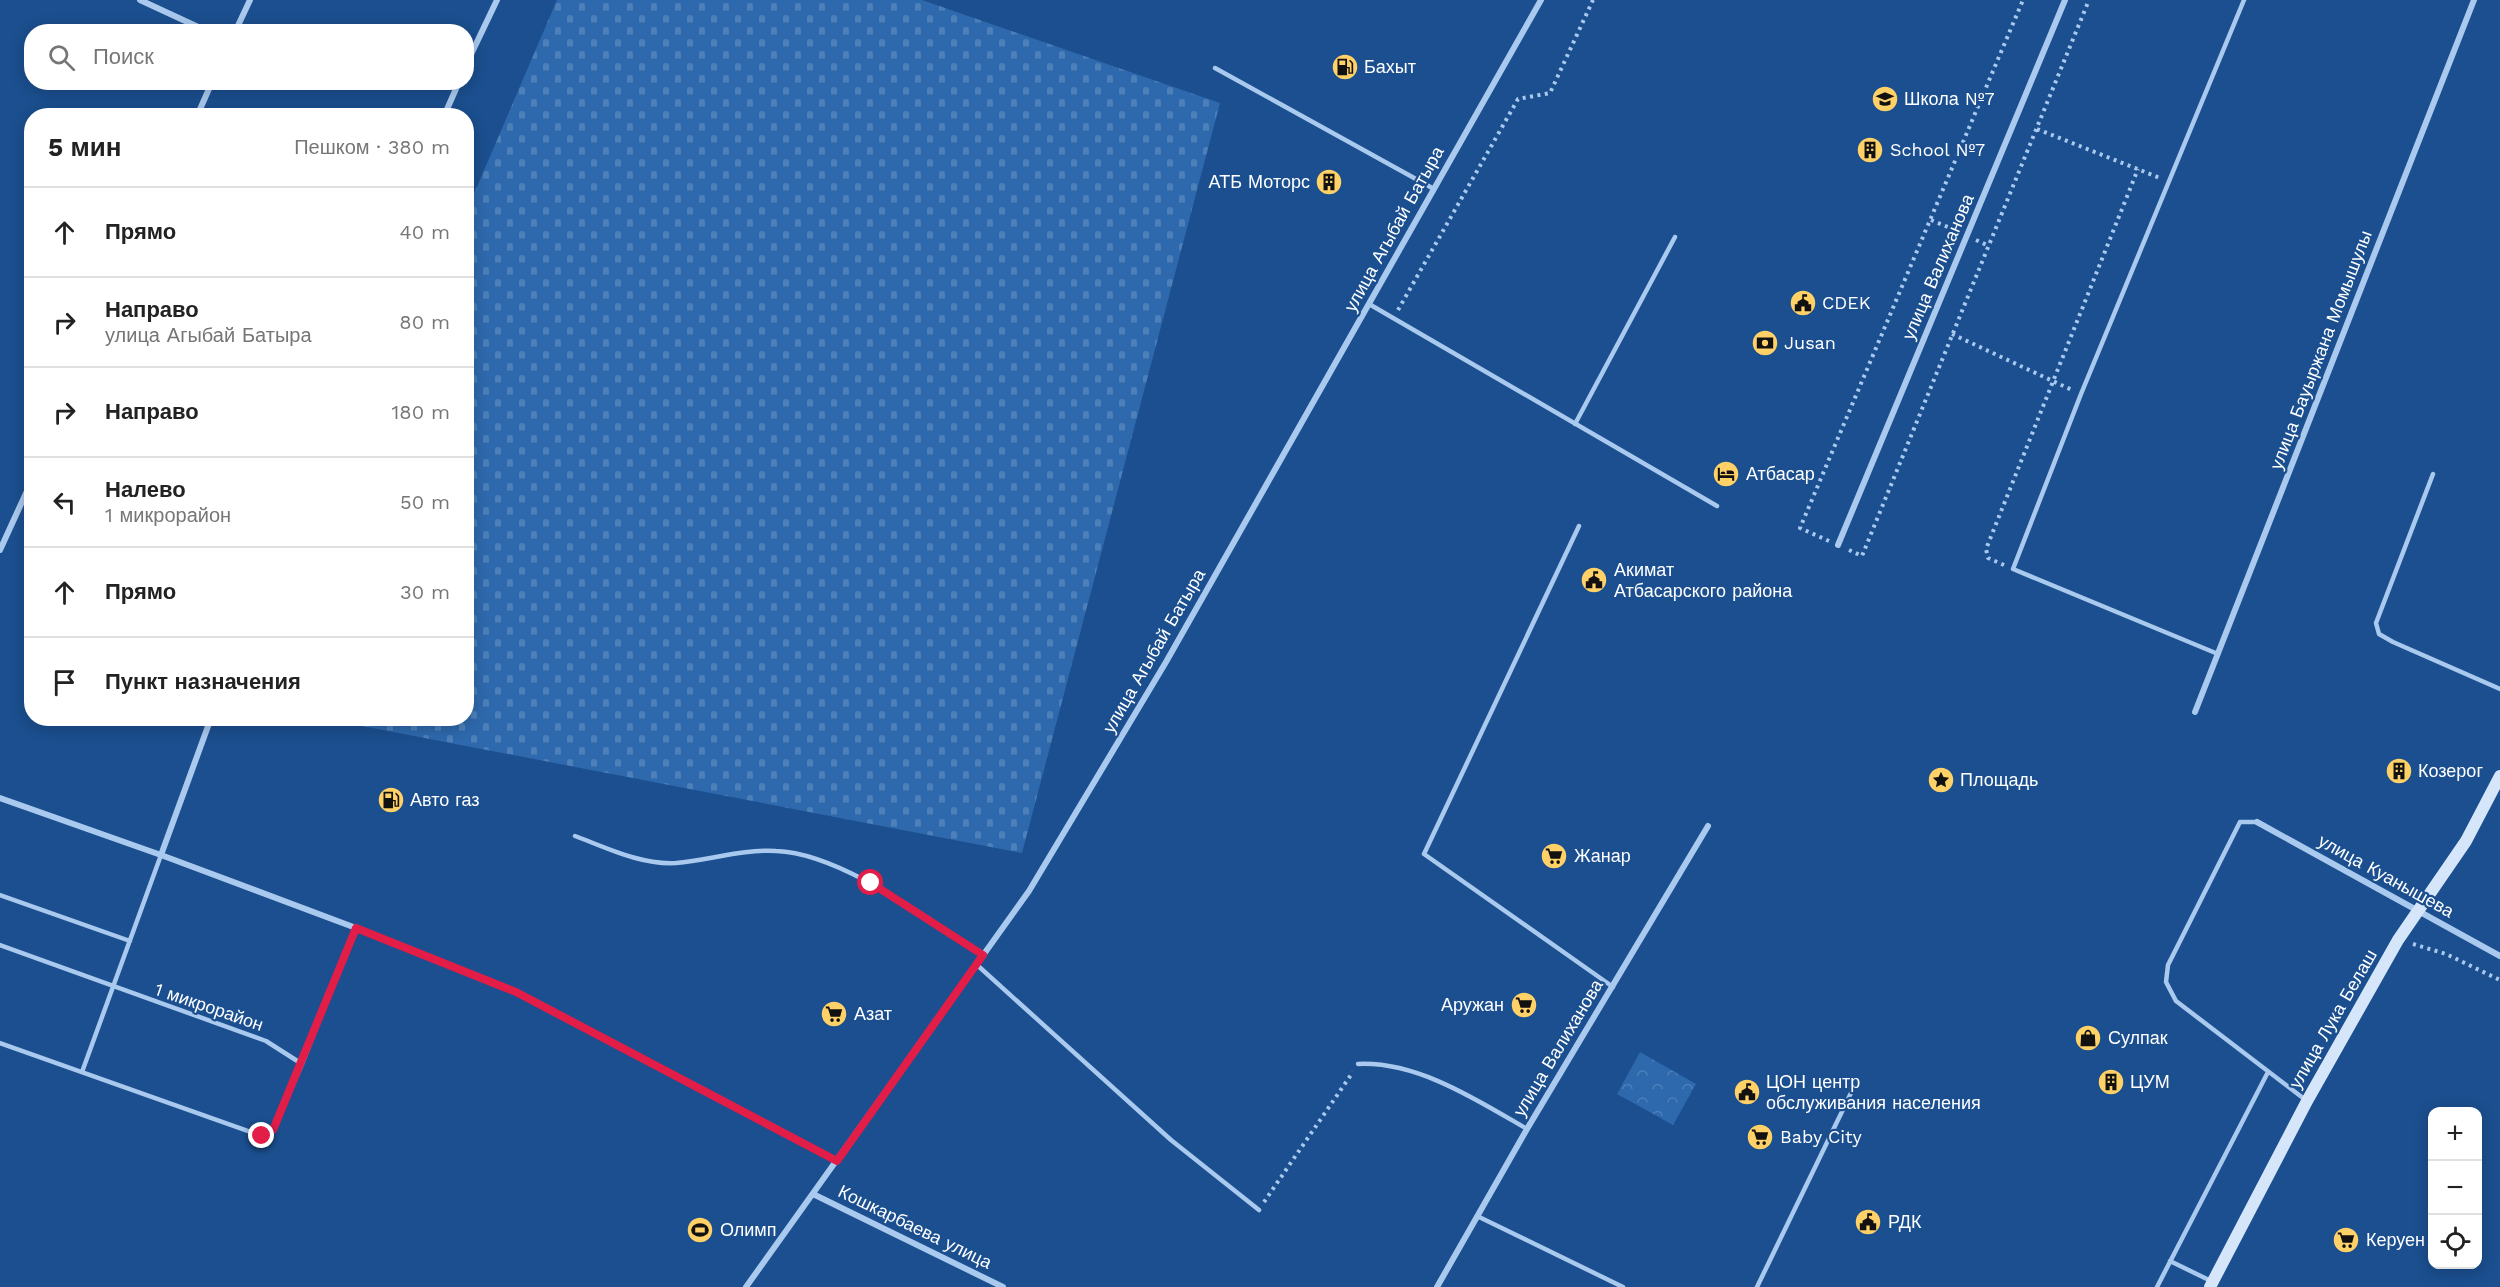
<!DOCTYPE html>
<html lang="ru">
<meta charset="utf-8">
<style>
:root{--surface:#fff;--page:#f6f6f6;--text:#222;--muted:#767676;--line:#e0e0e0}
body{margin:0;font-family:"Work Sans",sans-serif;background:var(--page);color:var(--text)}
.controls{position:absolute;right:18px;bottom:18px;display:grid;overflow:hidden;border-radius:12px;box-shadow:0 3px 15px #0003}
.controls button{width:54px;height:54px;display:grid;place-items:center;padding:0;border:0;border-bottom:2px solid var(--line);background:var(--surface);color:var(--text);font:30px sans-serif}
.stop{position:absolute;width:18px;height:18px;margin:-14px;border:4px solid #e11d48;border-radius:50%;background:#fff}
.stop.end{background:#e11d48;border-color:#fff;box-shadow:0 2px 6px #0008}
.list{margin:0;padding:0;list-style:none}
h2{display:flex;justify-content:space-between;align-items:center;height:78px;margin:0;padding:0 24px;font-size:26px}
h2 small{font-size:20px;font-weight:400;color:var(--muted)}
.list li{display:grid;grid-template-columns:39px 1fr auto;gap:18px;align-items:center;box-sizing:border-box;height:90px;padding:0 24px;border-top:2px solid var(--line)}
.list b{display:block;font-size:22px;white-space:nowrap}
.list p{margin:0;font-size:20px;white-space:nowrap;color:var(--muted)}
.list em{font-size:20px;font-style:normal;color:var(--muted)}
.icon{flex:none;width:33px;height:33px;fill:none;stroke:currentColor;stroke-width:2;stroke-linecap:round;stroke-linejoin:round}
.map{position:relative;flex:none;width:2500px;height:1287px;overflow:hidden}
.search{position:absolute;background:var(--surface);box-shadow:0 3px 15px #0003;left:24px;top:24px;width:450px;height:66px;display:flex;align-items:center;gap:15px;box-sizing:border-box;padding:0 21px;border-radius:24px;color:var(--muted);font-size:22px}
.panel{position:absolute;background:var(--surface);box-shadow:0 3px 15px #0003;left:24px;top:108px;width:450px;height:618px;border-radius:24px}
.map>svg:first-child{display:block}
.forest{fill:url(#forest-crowns)}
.cemetery{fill:url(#cemetery-stones)}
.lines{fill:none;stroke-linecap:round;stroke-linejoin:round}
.path{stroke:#a9c9ee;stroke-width:4;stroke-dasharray:3 4.5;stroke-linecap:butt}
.service{stroke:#a9c9ee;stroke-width:4.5}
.minor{stroke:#a9c9ee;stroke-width:6}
.secondary{stroke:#d6e6fa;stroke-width:12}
.route{stroke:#e11d48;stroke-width:8}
.labels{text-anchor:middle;stroke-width:4.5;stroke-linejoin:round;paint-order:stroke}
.poi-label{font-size:18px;fill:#fff;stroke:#1b4f8f;text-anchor:start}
.street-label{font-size:18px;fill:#fff;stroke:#1b4f8f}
</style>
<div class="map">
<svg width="2500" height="1287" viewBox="0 0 2500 1287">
<defs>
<pattern id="forest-crowns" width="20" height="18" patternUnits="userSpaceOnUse" patternTransform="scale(1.5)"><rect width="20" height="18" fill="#2e69ad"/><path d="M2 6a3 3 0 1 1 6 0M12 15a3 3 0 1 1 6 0" fill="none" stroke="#4d80b9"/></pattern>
<pattern id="cemetery-stones" width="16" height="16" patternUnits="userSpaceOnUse" patternTransform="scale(1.5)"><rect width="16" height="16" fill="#2e69ad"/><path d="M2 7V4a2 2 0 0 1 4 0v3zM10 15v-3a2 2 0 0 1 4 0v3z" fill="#4d80b9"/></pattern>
</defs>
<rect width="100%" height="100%" fill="#1b4f8f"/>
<path class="forest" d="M1640 1052 1696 1084 1673 1125 1617 1094Z"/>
<path class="cemetery" d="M557 0H922L1220 103 1022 853 326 719 466 718 467 210Z"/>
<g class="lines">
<path class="path" d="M2037 129 2160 178
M1931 220 1955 230
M1976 240 1989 246
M1398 310 1518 99 1550 93 1593 0
M1952 334 2072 390
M1829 541 1800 528 2023 0
M1849 550 1862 556 2089 0
M2004 565 1988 558 1986 549 2138 169
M2413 944 2446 954 2500 980
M1264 1202 1353 1072"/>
<path class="service" d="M1215 68 1434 189
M1369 304 1717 506
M1575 424 1675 237
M2433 474 2376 623 2379 634 2393 642 2500 689
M1579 526 1424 854 1613 987
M2218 654 2013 569 2081 394 2244 0
M2257 822H2240L2168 965 2166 982 2176 1001 2307 1101
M575 836C607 848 641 865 676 863 710 860 742 849 776 851 841 853 929 920 983 955
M0 895 130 941
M0 945 266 1041 302 1064 356 928
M976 964 1171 1140 1259 1210
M0 1043 262 1136 273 1130 302 1064
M1358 1064C1417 1061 1477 1100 1527 1129
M82 1072 161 855
M1477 1216 1623 1287
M2170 1261 2211 1281
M1757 1287 1851 1093
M2157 1287 2268 1072"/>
<path class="minor" d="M140 0 209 32
M235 32 250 0
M466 65 497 0
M197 116 212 82
M444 116 459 82
M1838 545 2065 0
M0 550 32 480
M2195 712 2474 0
M0 798 161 855 356 928 516 992 837 1161
M2257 822 2500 956
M161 855 211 718
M813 1194 1003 1287
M746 1287 1029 891 1166 662 1541 0
M1437 1287 1527 1129 1708 826"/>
<path class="secondary" d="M2210 1287 2307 1101 2398 940 2466 841 2500 776"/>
</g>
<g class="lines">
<path class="route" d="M262 1136 273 1130 356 928 516 992 837 1161 983 955 871 883"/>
</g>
<defs>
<symbol id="fuel-disc" viewBox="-11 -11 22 22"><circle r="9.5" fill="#ffd166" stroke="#1b4f8f"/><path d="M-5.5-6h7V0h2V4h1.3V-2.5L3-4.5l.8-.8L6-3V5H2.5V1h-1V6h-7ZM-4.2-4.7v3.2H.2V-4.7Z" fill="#111"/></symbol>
<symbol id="school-disc" viewBox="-11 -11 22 22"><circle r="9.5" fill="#ffd166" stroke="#1b4f8f"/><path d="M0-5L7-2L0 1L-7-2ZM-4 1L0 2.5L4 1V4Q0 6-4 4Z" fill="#111"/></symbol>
<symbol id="building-disc" viewBox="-11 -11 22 22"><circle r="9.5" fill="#ffd166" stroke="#1b4f8f"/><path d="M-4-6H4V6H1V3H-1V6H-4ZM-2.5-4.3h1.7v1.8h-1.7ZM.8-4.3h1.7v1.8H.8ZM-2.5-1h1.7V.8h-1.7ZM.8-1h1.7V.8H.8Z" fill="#111"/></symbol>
<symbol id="civic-disc" viewBox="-11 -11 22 22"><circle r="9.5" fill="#ffd166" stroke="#1b4f8f"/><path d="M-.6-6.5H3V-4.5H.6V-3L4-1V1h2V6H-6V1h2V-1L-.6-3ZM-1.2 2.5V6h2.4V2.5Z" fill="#111"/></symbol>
<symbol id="bank-disc" viewBox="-11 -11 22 22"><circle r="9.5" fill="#ffd166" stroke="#1b4f8f"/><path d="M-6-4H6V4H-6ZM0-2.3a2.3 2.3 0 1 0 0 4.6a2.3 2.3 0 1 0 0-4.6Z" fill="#111"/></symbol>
<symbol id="hotel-disc" viewBox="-11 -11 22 22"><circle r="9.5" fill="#ffd166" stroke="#1b4f8f"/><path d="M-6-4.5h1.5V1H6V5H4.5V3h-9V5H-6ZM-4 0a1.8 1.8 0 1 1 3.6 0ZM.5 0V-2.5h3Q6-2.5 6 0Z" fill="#111"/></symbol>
<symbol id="sight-disc" viewBox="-11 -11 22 22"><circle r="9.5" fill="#ffd166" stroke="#1b4f8f"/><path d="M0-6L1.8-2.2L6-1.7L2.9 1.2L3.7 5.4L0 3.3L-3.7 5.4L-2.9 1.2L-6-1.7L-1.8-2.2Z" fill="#111"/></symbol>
<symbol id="supermarket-disc" viewBox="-11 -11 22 22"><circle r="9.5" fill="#ffd166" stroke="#1b4f8f"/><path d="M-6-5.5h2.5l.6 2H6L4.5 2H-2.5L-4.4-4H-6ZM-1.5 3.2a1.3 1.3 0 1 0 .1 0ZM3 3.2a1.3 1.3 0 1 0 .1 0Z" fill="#111"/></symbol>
<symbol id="shop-disc" viewBox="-11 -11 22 22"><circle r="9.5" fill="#ffd166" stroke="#1b4f8f"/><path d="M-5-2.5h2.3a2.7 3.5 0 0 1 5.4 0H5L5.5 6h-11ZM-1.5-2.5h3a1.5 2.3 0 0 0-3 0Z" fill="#111"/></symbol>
<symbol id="stadium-disc" viewBox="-11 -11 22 22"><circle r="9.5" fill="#ffd166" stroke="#1b4f8f"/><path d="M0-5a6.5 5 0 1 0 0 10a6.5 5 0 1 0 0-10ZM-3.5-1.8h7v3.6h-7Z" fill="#111"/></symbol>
</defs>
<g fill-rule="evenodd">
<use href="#fuel-disc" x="1330" y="52" width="30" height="30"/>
<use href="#school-disc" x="1870" y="84" width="30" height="30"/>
<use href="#building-disc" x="1855" y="135" width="30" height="30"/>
<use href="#building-disc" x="1314" y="167" width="30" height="30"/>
<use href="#civic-disc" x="1788" y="288" width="30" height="30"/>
<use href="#bank-disc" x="1750" y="328" width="30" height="30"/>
<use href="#hotel-disc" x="1711" y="459" width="30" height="30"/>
<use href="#civic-disc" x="1579" y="565" width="30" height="30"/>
<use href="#building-disc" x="2384" y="756" width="30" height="30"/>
<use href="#sight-disc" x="1926" y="765" width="30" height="30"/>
<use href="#fuel-disc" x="376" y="785" width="30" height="30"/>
<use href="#supermarket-disc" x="1539" y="841" width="30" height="30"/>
<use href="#supermarket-disc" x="1509" y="990" width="30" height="30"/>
<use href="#supermarket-disc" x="819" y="999" width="30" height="30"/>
<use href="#shop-disc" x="2073" y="1023" width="30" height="30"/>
<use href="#building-disc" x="2096" y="1067" width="30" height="30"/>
<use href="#civic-disc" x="1732" y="1077" width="30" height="30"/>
<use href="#supermarket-disc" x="1745" y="1122" width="30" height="30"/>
<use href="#civic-disc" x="1853" y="1207" width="30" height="30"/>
<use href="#stadium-disc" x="685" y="1215" width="30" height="30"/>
<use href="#supermarket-disc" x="2331" y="1225" width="30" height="30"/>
</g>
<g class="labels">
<g class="poi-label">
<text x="1364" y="73">Бахыт</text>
<text x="1904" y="105">Школа №7</text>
<text x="1890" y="156">School №7</text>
<text x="1310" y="188" text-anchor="end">АТБ Моторс</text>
<text x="1822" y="309">CDEK</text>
<text x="1784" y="349">Jusan</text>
<text x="1746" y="480">Атбасар</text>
<text x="1614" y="576">Акимат<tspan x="1614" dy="21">Атбасарского района</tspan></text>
<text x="2418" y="777">Козерог</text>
<text x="1960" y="786">Площадь</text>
<text x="410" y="806">Авто газ</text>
<text x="1574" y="862">Жанар</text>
<text x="1504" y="1011" text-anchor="end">Аружан</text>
<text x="854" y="1020">Азат</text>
<text x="2108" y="1044">Сулпак</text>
<text x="1766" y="1088">ЦОН центр<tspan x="1766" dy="21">обслуживания населения</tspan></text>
<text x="2130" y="1088">ЦУМ</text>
<text x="1780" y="1143">Baby City</text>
<text x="1888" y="1228">РДК</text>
<text x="720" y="1236">Олимп</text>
<text x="2366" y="1246">Керуен</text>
</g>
<g class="street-label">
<text transform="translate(1394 229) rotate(-61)" y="6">улица Агыбай Батыра</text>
<text transform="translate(1938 267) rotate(-67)" y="6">улица Валиханова</text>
<text transform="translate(2321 350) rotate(-69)" y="6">улица Бауыржана Момышулы</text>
<text transform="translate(1154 651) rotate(-60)" y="6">улица Агыбай Батыра</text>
<text transform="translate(2386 876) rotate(29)" y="6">улица Куанышева</text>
<text transform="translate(209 1007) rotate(19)" y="6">1 микрорайон</text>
<text transform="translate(2333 1019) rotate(-60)" y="6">улица Лука Белаш</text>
<text transform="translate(1558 1048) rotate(-59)" y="6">улица Валиханова</text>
<text transform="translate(915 1227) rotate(26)" y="6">Кошкарбаева улица</text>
</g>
</g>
</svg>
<div class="controls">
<button>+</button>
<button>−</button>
<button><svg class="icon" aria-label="locate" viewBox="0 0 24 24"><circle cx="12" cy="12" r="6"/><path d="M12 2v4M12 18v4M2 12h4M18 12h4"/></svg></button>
</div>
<div class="stop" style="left:871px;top:883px"></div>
<div class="stop end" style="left:262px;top:1136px"></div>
<div class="search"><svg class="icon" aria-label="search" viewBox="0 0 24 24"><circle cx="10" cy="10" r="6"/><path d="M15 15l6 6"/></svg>Поиск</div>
<section class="panel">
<h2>5 мин<small>Пешком · 380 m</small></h2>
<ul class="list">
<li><svg class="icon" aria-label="ahead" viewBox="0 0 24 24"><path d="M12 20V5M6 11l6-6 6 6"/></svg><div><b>Прямо</b></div><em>40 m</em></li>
<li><svg class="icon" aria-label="right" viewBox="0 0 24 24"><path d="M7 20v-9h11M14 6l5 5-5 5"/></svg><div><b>Направо</b><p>улица Агыбай Батыра</p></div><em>80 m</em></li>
<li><svg class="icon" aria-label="right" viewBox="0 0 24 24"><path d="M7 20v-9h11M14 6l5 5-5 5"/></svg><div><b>Направо</b></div><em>180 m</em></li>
<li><svg class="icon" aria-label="left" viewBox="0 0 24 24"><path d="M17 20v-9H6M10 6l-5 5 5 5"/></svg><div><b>Налево</b><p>1 микрорайон</p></div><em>50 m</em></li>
<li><svg class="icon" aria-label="ahead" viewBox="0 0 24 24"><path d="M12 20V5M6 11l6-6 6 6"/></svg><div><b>Прямо</b></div><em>30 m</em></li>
<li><svg class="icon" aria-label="arrive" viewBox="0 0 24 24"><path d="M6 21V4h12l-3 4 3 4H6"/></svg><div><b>Пункт назначения</b></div></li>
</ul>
</section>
</div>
